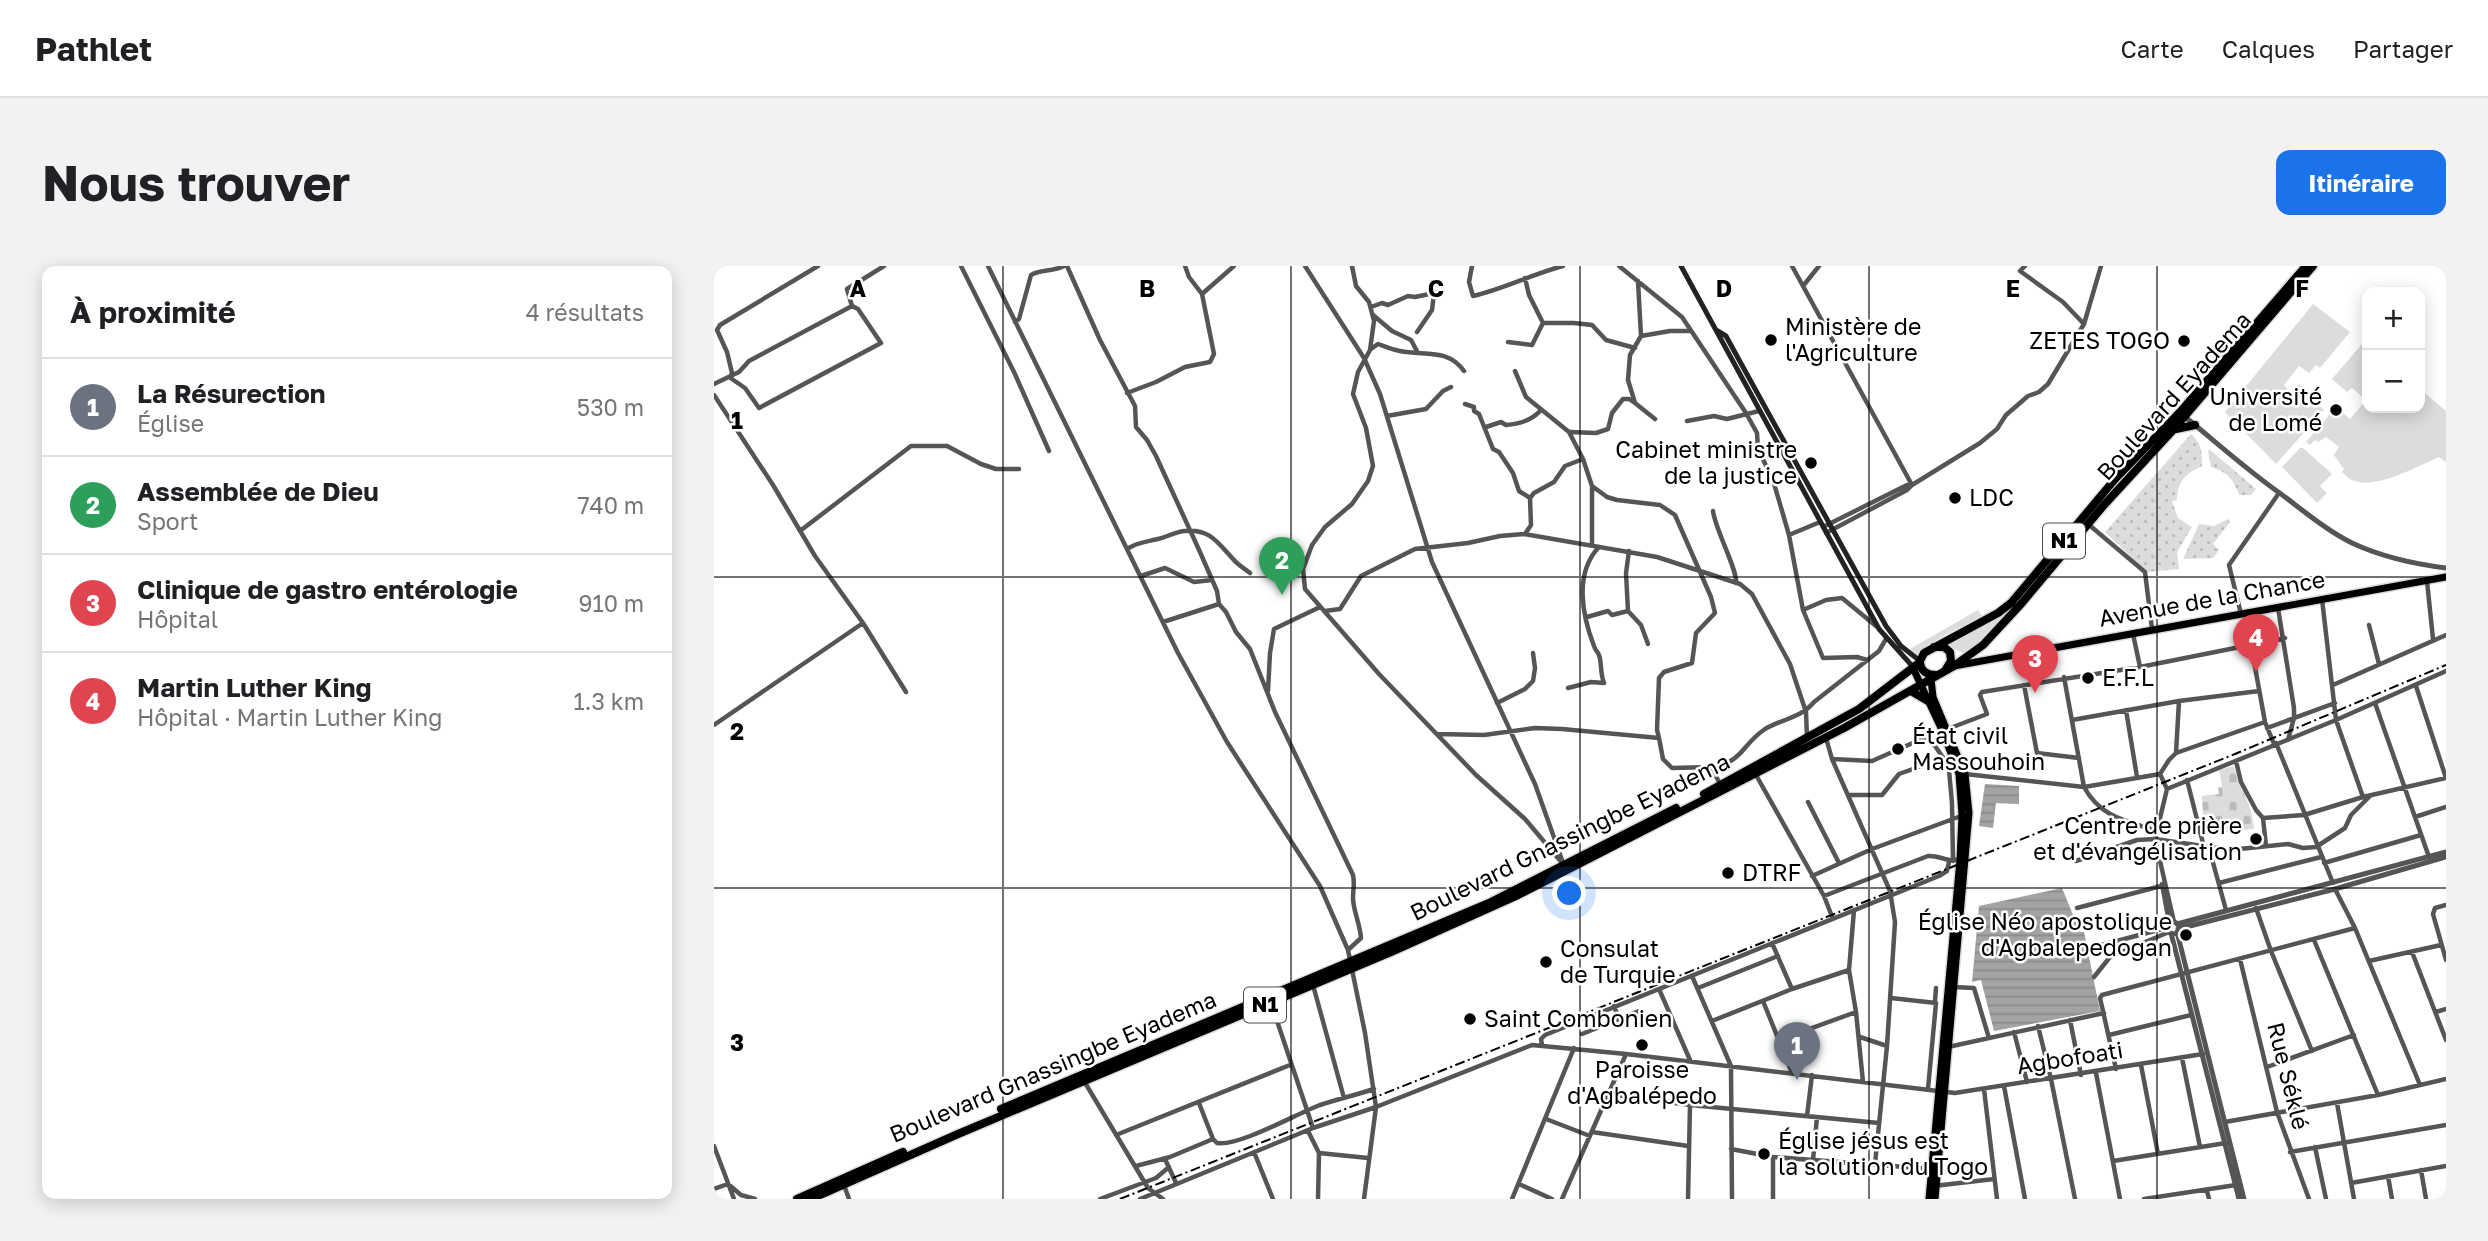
<!DOCTYPE html>
<html lang="fr">
<meta charset="utf-8">
<style>
:root{--surface:#fff;--page:#f2f2f2;--text:#202124;--muted:#757577;--line:#e0e0e0;--accent:#1a73e8}
body{margin:0;font-family:"Golos Text",sans-serif;background:var(--page);color:var(--text)}
.controls{position:absolute;right:21px;top:21px;display:grid;overflow:hidden;border-radius:14px;box-shadow:0 4px 18px #0003}
.controls button{width:63px;height:63px;display:grid;place-items:center;padding:0;border:0;border-bottom:2px solid var(--line);background:var(--surface);color:var(--text);font:35px sans-serif}
.you{position:absolute;left:856px;top:628px;width:24px;height:24px;margin:-18px;border:5px solid #fff;border-radius:50%;background:#1a73e8;box-shadow:0 0 0 10px #1a73e833}
.badge{display:grid;place-items:center;width:46px;height:46px;border-radius:50%;background:var(--accent);color:#fff;font-size:23px;font-weight:700}
.pin{position:absolute;translate:-50% -58px;filter:drop-shadow(0 2px 4px #0008)}
.pin::after{content:'';position:absolute;top:37px;width:24px;height:21px;background:inherit;clip-path:polygon(0 0,100% 0,50% 100%)}
.list{margin:0;padding:0;list-style:none}
h2{display:flex;justify-content:space-between;align-items:center;height:91px;margin:0;padding:0 28px;font-size:30px}
h2 small{font-size:23px;font-weight:400;color:var(--muted)}
.list li{display:grid;grid-template-columns:46px 1fr auto;gap:21px;align-items:center;box-sizing:border-box;height:98px;padding:0 28px;border-top:2px solid var(--line)}
.list b{display:block;font-size:26px;white-space:nowrap}
.list p{margin:0;font-size:23px;white-space:nowrap;color:var(--muted)}
.list em{font-size:23px;font-style:normal;color:var(--muted)}
.map{position:relative;flex:none;width:1732px;height:933px;overflow:hidden;border-radius:14px}
header{display:flex;align-items:center;gap:42px;box-sizing:border-box;height:98px;padding:0 35px;background:var(--surface);border-bottom:2px solid var(--line)}
header strong{font-size:33px}
nav{display:flex;gap:38px;margin-inline-start:auto;font-size:24px}
.intro{display:flex;align-items:center;justify-content:space-between;box-sizing:border-box;height:168px;padding:0 42px}
h1{margin:0;font-size:49px}
.button{padding:18px 32px;border-radius:14px;background:var(--accent);color:#fff;font-size:24px;font-weight:700}
main{display:flex;gap:42px;padding:0 42px}
aside{flex:1;background:var(--surface);border-radius:14px;box-shadow:0 4px 18px #0003}
.map>svg:first-child{display:block}
.grass{fill:#dcdcdc}
.cemetery{fill:url(#cemetery-stones)}
.garden{fill:url(#garden-dots)}
.water{fill:url(#water-rules)}
.lines{fill:none;stroke-linecap:round;stroke-linejoin:round}
.primary-casing{stroke:#dbdbdb;stroke-width:10}
.trunk-casing{stroke:#dbdbdb;stroke-width:11}
.minor{stroke:#555;stroke-width:4.5}
.tertiary{stroke:#555;stroke-width:5}
.secondary{stroke:#222;stroke-width:5}
.primary{stroke:#000;stroke-width:7}
.trunk{stroke:#000;stroke-width:8}
.rail{stroke:#000;stroke-width:2;stroke-dasharray:10 3.5 2 3.5;stroke-linecap:butt}
.grid{fill:none;stroke:#000;stroke-width:2;stroke-opacity:0.55}
.poi-dot{fill:#000;stroke:#fff;stroke-width:2.5}
.labels{text-anchor:middle;stroke-width:5;stroke-linejoin:round;paint-order:stroke}
.shield{fill:#fff;stroke:#4c4c4c;stroke-width:2}
.shield-label{font-size:21px;font-weight:bold;fill:#000}
.poi-label{font-size:23px;fill:#000;stroke:#fff;text-anchor:start}
.street-label{font-size:23px;fill:#000;stroke:#fff}
.grid-label{font-size:23px;text-anchor:middle;font-weight:bold;fill:#000;stroke:#fff;stroke-width:5;stroke-linejoin:round;paint-order:stroke}
</style>
<header>
<strong>Pathlet</strong>
<nav><a>Carte</a><a>Calques</a><a>Partager</a></nav>
</header>
<div class="intro"><h1>Nous trouver</h1><a class="button">Itinéraire</a></div>
<main>
<aside>
<h2>À proximité<small>4 résultats</small></h2>
<ul class="list">
<li><span class="badge" style="background:#6b7280">1</span><div><b>La Résurection</b><p>Église</p></div><em>530 m</em></li>
<li><span class="badge" style="background:#2e9e5b">2</span><div><b>Assemblée de Dieu</b><p>Sport</p></div><em>740 m</em></li>
<li><span class="badge" style="background:#e0444e">3</span><div><b>Clinique de gastro entérologie</b><p>Hôpital</p></div><em>910 m</em></li>
<li><span class="badge" style="background:#e0444e">4</span><div><b>Martin Luther King</b><p>Hôpital · Martin Luther King</p></div><em>1.3 km</em></li>
</ul>
</aside>
<div class="map">
<svg width="1732" height="933" viewBox="0 0 1732 933">
<defs>
<pattern id="cemetery-stones" width="16" height="16" patternUnits="userSpaceOnUse" patternTransform="scale(1.75)"><rect width="16" height="16" fill="#dcdcdc"/><path d="M2 7V4a2 2 0 0 1 4 0v3zM10 15v-3a2 2 0 0 1 4 0v3z" fill="#bbb"/></pattern>
<pattern id="garden-dots" width="8" height="8" patternUnits="userSpaceOnUse" patternTransform="scale(1.75)"><rect width="8" height="8" fill="#dcdcdc"/><path d="M2 2h.1M6 6h.1" fill="none" stroke="#bbb" stroke-width="1.8" stroke-linecap="round"/></pattern>
<pattern id="water-rules" width="6" height="5" patternUnits="userSpaceOnUse" patternTransform="scale(1.75)"><rect width="6" height="5" fill="#a3a3a3"/><path d="M0 2.5h6" fill="none" stroke="#8b8b8b"/></pattern>
</defs>
<rect width="100%" height="100%" fill="#fff"/>
<path class="grass" d="M1599 38 1636 66 1606 102 1602 99 1595 107 1585 100 1570 119 1577 127 1585 118 1601 132 1599 134 1610 144 1562 198 1511 146Z
M1648 78 1653 79V142H1706V123L1732 145V196L1725 191C1704 200 1663 223 1641 215 1636 214 1632 210 1628 206L1630 203 1620 189 1625 181 1612 171 1604 176 1601 174 1596 179 1592 176 1622 141 1636 153 1652 134 1638 122 1633 126 1618 113Z
M1586 182H1589L1618 208 1606 220 1613 227 1603 237 1568 201Z
M1304 334 1268 374 1252 388 1229 378Z
M1264 344 1268 350 1225 372 1203 390 1196 383Z"/>
<path class="cemetery" d="M1520 500C1526 522 1539 540 1540 563L1490 568 1488 530 1505 528 1504 522 1508 520 1505 504Z"/>
<path class="garden" d="M1477 168C1488 178 1488 186 1488 200 1472 207 1463 216 1463 234L1458 235 1464 252 1478 261 1463 286 1465 303 1433 306 1391 266Z
M1496 184 1542 223 1537 229H1525C1520 213 1513 206 1497 201L1494 185Z
M1514 253 1516 256 1499 278 1505 284 1499 292 1469 293 1485 258 1500 260Z"/>
<path class="water" d="M1271 518 1305 520V538L1282 537 1279 562 1265 560Z
M1348 622 1366 666H1370L1386 745 1280 765 1267 714 1258 716 1265 640Z"/>
<g class="lines">
<defs>
<path id="primary" d="M1240 400 1732 311
M1199 402 1228 464 1245 508 1248 549 1246 594 1215 933
M1217 413 1219 431 1251 508 1255 547 1221 933"/>
<path id="trunk" d="M1462 163 1481 159
M1220 381H1230L1236 386 1237 395 1232 403
M1222 409C1213 409 1206 405 1206 395L1210 387 1284 347 1297 337 1402 212 1466 146 1592 0
M1197 425 1214 435
M990 528 1145 443 1205 397
M287 843 775 637 962 542
M83 933 189 886
M97 933 244 868 677 686 804 629 1130 462 1240 400 1269 379 1307 338 1390 239 1459 164 1599 0"/>
</defs>
<use href="#primary" class="primary-casing"/>
<use href="#trunk" class="trunk-casing"/>
<path class="minor" d="M247 0 300 106 335 185
M274 0 464 387 513 476 606 620 634 684 651 767 662 841 650 933
M353 0 386 74 421 140 422 161 433 174 442 190 486 286 503 325 505 338
M471 0 475 11 488 28
M591 0 650 92 666 128 718 296 821 518 848 594
M638 0 642 20 655 36 660 55 656 84 644 106 639 128 652 162 659 200 654 215 638 238 611 261 598 279 589 303 591 323 665 408 762 509 811 553 849 598
M758 0 755 16 759 30C790 23 818 8 849 0
M905 0 968 51 1032 147 1043 167 1044 183 1059 214 1075 269 1089 344 1109 392 1143 391 1153 394
M1078 0 1198 219
M1311 0 1306 5 1349 36 1369 57
M811 12 815 29 829 57
M924 15 927 70 916 89 914 114 921 137 941 153
M1089 20 1105 0
M138 40 133 23 170 0
M657 41 668 37 674 39 694 30 701 31 725 26
M659 49 678 65 697 74 704 87
M301 56 305 53 317 9C326 3 339 6 350 0
M703 66 718 44 720 28
M927 70 956 65H977
M794 76 818 79 829 57H860L878 59 892 74 921 82
M657 83 664 78C672 81 679 84 686 85 711 90 734 82 750 105
M801 105 812 131 855 166 869 193 878 220 893 231 903 234 946 239 961 249 997 331 1001 347 982 367 978 397 950 406 945 412 943 464 945 472
M16 111 18 107 13 86 3 64 6 59 104 0
M0 118 25 106 35 95 138 40 144 43 167 77 45 142 31 122 15 111
M413 127 442 116 471 101 496 96 500 88 488 28 520 0
M0 129 59 219 101 290 149 357 192 426
M751 138 760 141V145L765 148 779 183 785 186 799 207 805 225 816 232
M673 150 712 143 729 125 737 121
M973 155 1000 150 1013 153 1045 145
M772 161 787 156 792 159C804 158 818 154 826 145
M856 166 882 167 894 163 898 147 909 133H915L921 137
M999 245C1001 263 1024 305 1022 317
M1374 258 1431 306 1438 363
M1109 261 1193 219H1197
M86 265 197 180H233L267 198 282 203H305
M1112 267 1193 224 1198 219 1266 177 1283 163 1292 149 1314 130 1325 126 1334 118 1370 58 1387 0
M811 268 817 259 816 232 820 227 840 216 851 200 869 193
M1075 269 1106 256
M878 279V221
M413 283C424 276 432 276 444 273 453 271 461 266 470 265 496 262 504 277 519 293 524 299 531 303 536 307
M915 285 912 307 914 345 927 359 934 378
M427 310 451 302 480 316 498 314
M1713 315 1719 373
M1608 333 1622 454 1649 531
M1564 342 1580 442V452L1574 474
M1089 344 1112 334 1128 332 1162 360
M611 345 626 343 647 310 701 283 754 277 786 270 810 268 943 291 1026 318 1038 328 1076 398 1092 446 1093 472
M1527 348 1515 299 1565 227
M873 351 894 345 898 349 914 345
M449 356 505 338 512 346 522 366 536 383 561 446 639 609C641 618 639 623 639 632 639 644 646 658 647 672L634 684
M1655 359 1665 398
M1419 368 1426 401
M1537 379 1551 456 1560 478
M1350 411 1370 521C1387 552 1413 555 1444 565
M1310 419 1323 487 1365 492
M1619 419 1732 369
M1702 420 1732 512
M854 422 877 416 890 417C886 408 888 397 885 389 884 386 881 384 880 380 868 349 860 307 885 281
M554 425 556 387 560 363 606 341
M783 437 811 423 819 415 821 402 819 387
M1661 437 1715 591
M1412 444 1423 511
M1358 454 1465 435 1545 425
M0 459 149 357
M1553 462 1621 437
M1231 464 1273 448 1266 429 1268 426 1426 401 1571 372
M723 468 770 469 821 462 848 463 945 472 949 493 958 502 997 501 1006 518
M1112 472 1118 493 1176 625 1181 656 1173 780 1161 898
M1562 477 1619 617
M1462 487 1465 435
M1118 493 1158 495 1210 472 1221 480 1230 493
M1522 495 1527 516 1542 544 1549 552 1552 580
M997 501C1031 495 1026 480 1051 463 1068 453 1087 452 1100 436L1165 385 1172 373
M1235 504 1238 537 1239 595
M1251 508 1370 521 1446 508 1455 494 1462 487 1551 456
M1446 508 1453 523
M1042 509 1110 630 1119 653
M1473 514 1490 581
M1135 529H1168L1185 508 1227 493H1230L1235 504 1243 503
M1094 536 1125 597
M1701 551 1732 541
M1549 552 1590 549 1649 531 1732 512
M1495 582 1512 644
M1362 595 1423 574 1441 573 1516 584 1574 578 1589 582 1602 581 1631 562 1637 549 1656 530
M1610 597 1707 569
M1098 610 1158 583 1247 550
M1505 617 1607 591
M1448 618 1455 656
M1621 623 1641 662 1706 819
M1110 630 1214 590C1227 589 1231 597 1247 593
M1732 639 1721 642 1719 648 1732 694
M1363 642 1451 619
M1542 642 1557 685 1598 785
M1140 644 1135 704 1142 746 1149 816
M1460 656 1441 573 1453 523 1622 454 1732 405
M1600 674 1664 829
M1058 677 1078 723
M1376 682 1452 662
M1698 686 1732 774
M1526 693 1563 846 1595 933
M1655 695 1727 679
M978 710 1017 800 1018 933
M1380 711 1396 691 1455 666
M599 719 630 832
M1239 721 1260 722 1275 772
M984 722 1064 690
M945 723 976 794
M1177 732 1222 737 1214 823
M1049 735 1078 807
M1221 735 1222 722
M557 737 599 862
M900 740 905 753
M1722 746 1732 743
M1356 754 1367 809
M998 755 1078 723 1135 704
M1324 760 1337 813 1361 933
M1300 766 1313 816
M868 768 925 745
M1395 769 1477 749
M1146 771 1173 780
M1065 774 1142 746
M828 779 827 773 831 769 1225 610 1233 605 1235 596
M1234 781 1390 747
M1468 792 1486 881
M1427 799 1444 888
M1553 801 1640 769
M1402 803 1386 732 1388 729 1641 662
M1382 807 1406 933
M370 815 434 922 449 933
M1290 820 1311 933
M1270 823 1283 933
M895 828 976 839 1165 857
M485 837 499 873 503 877C524 881 582 848 606 839 624 833 642 829 660 823
M1623 837 1640 933
M1093 850 1098 809
M832 853 876 870
M1511 856 1664 829 1732 813
M594 865 605 887 604 933
M878 866 974 880
M402 869 576 799
M0 880 20 933
M1601 881 1612 933
M1017 883 1059 891 1217 903
M540 886 559 933
M1576 886 1732 859
M605 887 654 892
M1059 891V933
M451 893 462 917
M1099 894 1103 851
M1399 895 1512 877
M422 900 456 891 499 873
M1707 904 1712 933
M1674 910 1678 933
M1637 917 1732 900
M805 918 838 933
M130 919 135 933
M1220 920 1280 913
M0 923 14 918 27 929 41 933
M1493 925 1495 933
M386 933 442 912 455 901
M426 933 599 862 662 841 818 779 912 788 1241 827 1489 788
M798 933 860 782
M848 933 912 788
M974 933 976 839
M1430 933 1522 919"/>
<path class="tertiary" d="M1470 150C1502 176 1533 204 1567 228 1590 245 1612 264 1638 277 1668 291 1700 298 1732 302
M1453 662a6 6 0 1 1 12 0a6 6 0 1 1-12 0Z
M1463 658 1732 586
M1464 663 1621 623 1732 591
M1463 666 1530 933
M1457 667 1525 933"/>
<path class="secondary" d="M967 0 1165 363 1200 402
M1002 64 1012 70 1024 92 1172 360 1187 380 1206 395"/>
<use href="#primary" class="primary"/>
<use href="#trunk" class="trunk"/>
<path class="rail" d="M406 933 1521 488 1732 399"/>
</g>
<path class="grid" d="M289 0V933M577 0V933M866 0V933M1155 0V933M1443 0V933M0 311H1732M0 622H1732"/>
<g class="poi-dot">
<circle cx="1057" cy="74" r="7"/>
<circle cx="1470" cy="75" r="7"/>
<circle cx="1622" cy="144" r="7"/>
<circle cx="1097" cy="197" r="7"/>
<circle cx="1241" cy="232" r="7"/>
<circle cx="1374" cy="412" r="7"/>
<circle cx="1184" cy="483" r="7"/>
<circle cx="1542" cy="573" r="7"/>
<circle cx="1014" cy="607" r="7"/>
<circle cx="1472" cy="669" r="7"/>
<circle cx="832" cy="696" r="7"/>
<circle cx="756" cy="753" r="7"/>
<circle cx="928" cy="779" r="7"/>
<circle cx="1050" cy="888" r="7"/>
</g>
<g class="labels">
<g class="shield">
<rect x="1329" y="257.5" width="42" height="35" rx="5"/>
<rect x="530" y="721.5" width="42" height="35" rx="5"/>
</g>
<g class="shield-label">
<text x="1350" y="282">N1</text>
<text x="551" y="746">N1</text>
</g>
<g class="poi-label">
<text x="1071" y="69">Ministère de<tspan x="1071" dy="26">l'Agriculture</tspan></text>
<text x="1456" y="83" text-anchor="end">ZETES TOGO</text>
<text x="1608" y="139" text-anchor="end">Université<tspan x="1608" dy="26">de Lomé</tspan></text>
<text x="1083" y="192" text-anchor="end">Cabinet ministre<tspan x="1083" dy="26">de la justice</tspan></text>
<text x="1255" y="240">LDC</text>
<text x="1388" y="420">E.F.L</text>
<text x="1198" y="478">État civil<tspan x="1198" dy="26">Massouhoin</tspan></text>
<text x="1528" y="568" text-anchor="end">Centre de prière<tspan x="1528" dy="26">et d'évangélisation</tspan></text>
<text x="1028" y="615">DTRF</text>
<text x="1458" y="664" text-anchor="end">Église Néo apostolique<tspan x="1458" dy="26">d'Agbalepedogan</tspan></text>
<text x="846" y="691">Consulat<tspan x="846" dy="26">de Turquie</tspan></text>
<text x="770" y="761">Saint Combonien</text>
<text x="928" y="812" text-anchor="middle">Paroisse<tspan x="928" dy="26">d'Agbalépedo</tspan></text>
<text x="1064" y="883">Église jésus est<tspan x="1064" dy="26">la solution du Togo</tspan></text>
</g>
<g class="street-label">
<text transform="translate(1460 130) rotate(-48)" y="8">Boulevard Eyadema</text>
<text transform="translate(1498 333) rotate(-10)" y="8">Avenue de la Chance</text>
<text transform="translate(856 571) rotate(-26)" y="8">Boulevard Gnassingbe Eyadema</text>
<text transform="translate(1356 792) rotate(-9)" y="8">Agbofoati</text>
<text transform="translate(339 801) rotate(-23)" y="8">Boulevard Gnassingbe Eyadema</text>
<text transform="translate(1574 810) rotate(76)" y="8">Rue Séklé</text>
</g>
</g>
<g class="grid-label">
<text x="144" y="31">A</text>
<text x="433" y="31">B</text>
<text x="722" y="31">C</text>
<text x="1010" y="31">D</text>
<text x="1299" y="31">E</text>
<text x="1588" y="31">F</text>
<text x="23" y="163">1</text>
<text x="23" y="474">2</text>
<text x="23" y="785">3</text>
</g>
</svg>
<div class="controls">
<button>+</button>
<button>−</button>
</div>
<div class="you"></div>
<div class="pin badge" style="left:1083px;top:814px;background:#6b7280">1</div>
<div class="pin badge" style="left:568px;top:329px;background:#2e9e5b">2</div>
<div class="pin badge" style="left:1321px;top:427px;background:#e0444e">3</div>
<div class="pin badge" style="left:1542px;top:406px;background:#e0444e">4</div>
</div>
</main>
